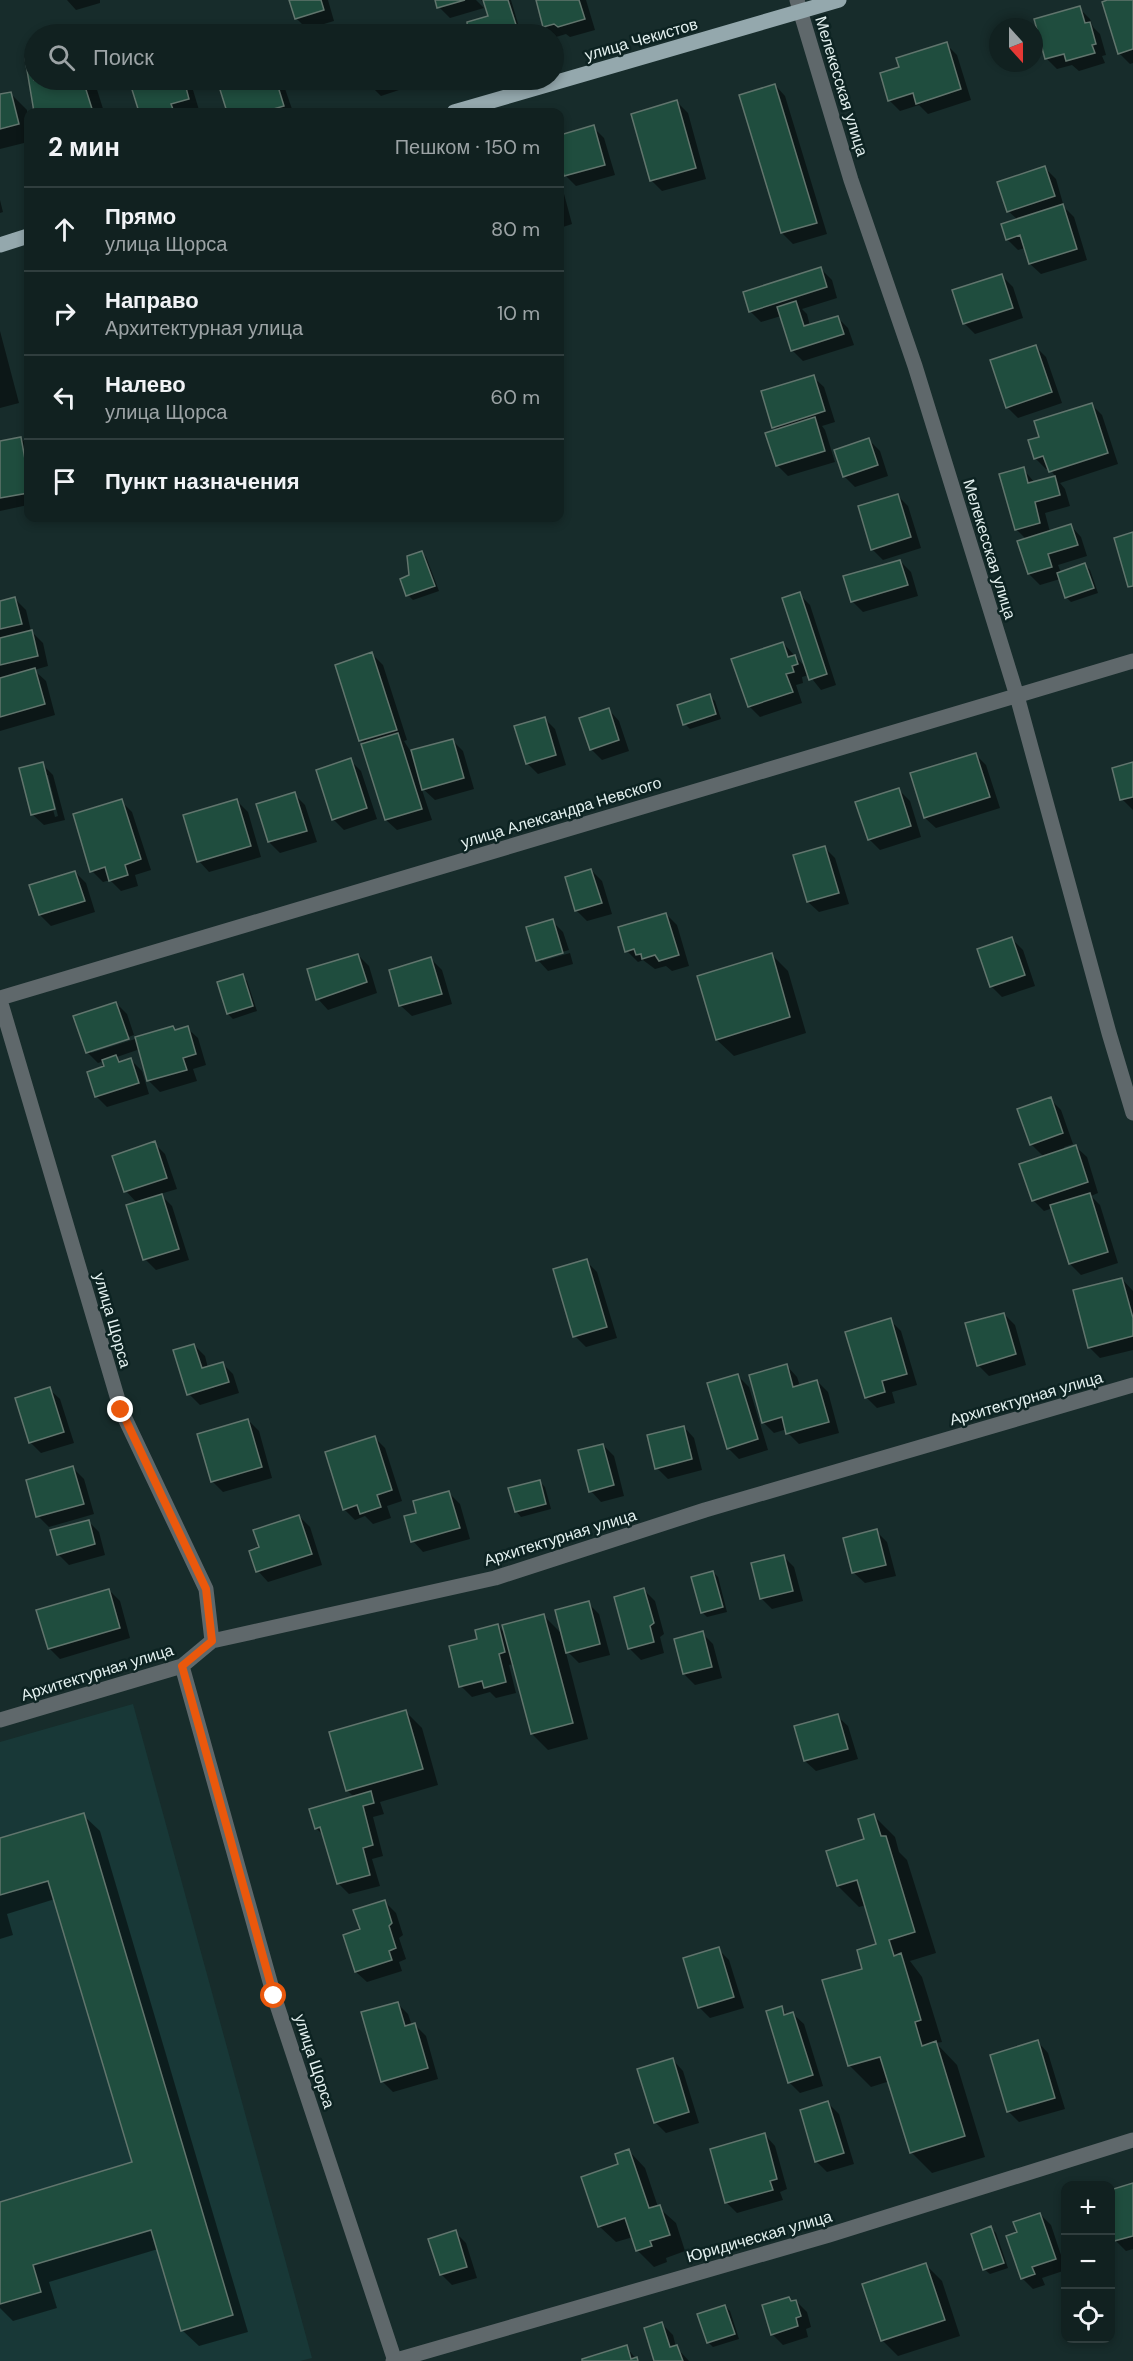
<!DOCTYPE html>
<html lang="ru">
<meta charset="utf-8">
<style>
:root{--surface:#112120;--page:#1a2929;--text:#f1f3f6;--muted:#9ca3a5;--line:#303e3e}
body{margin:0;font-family:"DM Sans",sans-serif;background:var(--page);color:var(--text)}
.controls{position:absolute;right:18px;bottom:18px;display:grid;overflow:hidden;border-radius:12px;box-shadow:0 3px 9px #0003}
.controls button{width:54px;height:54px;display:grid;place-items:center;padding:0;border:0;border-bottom:2px solid var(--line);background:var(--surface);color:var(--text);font:30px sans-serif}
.compass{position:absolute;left:989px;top:18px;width:54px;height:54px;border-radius:50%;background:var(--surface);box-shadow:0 3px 9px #0003;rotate:159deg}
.stop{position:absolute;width:18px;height:18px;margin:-14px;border:4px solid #ea580c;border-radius:50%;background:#fff}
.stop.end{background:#ea580c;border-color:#fff;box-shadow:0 2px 6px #0008}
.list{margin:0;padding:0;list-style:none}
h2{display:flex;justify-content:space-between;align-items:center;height:78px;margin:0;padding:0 24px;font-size:26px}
h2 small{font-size:20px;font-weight:400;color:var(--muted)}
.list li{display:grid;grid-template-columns:39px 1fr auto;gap:18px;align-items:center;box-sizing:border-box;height:84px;padding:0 24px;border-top:2px solid var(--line)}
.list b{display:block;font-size:22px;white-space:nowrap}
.list p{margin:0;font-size:20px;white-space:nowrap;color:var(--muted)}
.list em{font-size:20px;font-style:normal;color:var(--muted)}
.icon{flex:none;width:33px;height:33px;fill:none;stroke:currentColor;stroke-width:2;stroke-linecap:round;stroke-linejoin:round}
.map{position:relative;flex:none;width:1133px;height:2361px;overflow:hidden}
.search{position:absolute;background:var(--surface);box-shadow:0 3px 9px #0003;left:24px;top:24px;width:540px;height:66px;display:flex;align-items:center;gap:15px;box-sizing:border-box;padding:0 21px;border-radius:33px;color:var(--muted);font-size:22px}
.panel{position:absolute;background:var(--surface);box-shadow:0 3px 9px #0003;left:24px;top:108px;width:540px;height:414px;border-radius:12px}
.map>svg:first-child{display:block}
.built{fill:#183837}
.shadow{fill:#0007;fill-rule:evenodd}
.building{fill:#1f4d3e;stroke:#61756d;stroke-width:1.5}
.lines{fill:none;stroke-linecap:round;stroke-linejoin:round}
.street{stroke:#5f686b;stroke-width:15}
.primary{stroke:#94a8ad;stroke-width:15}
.route{stroke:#ea580c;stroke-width:8}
.labels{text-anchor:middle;stroke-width:5;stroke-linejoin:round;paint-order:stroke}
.street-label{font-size:16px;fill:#e3f0ef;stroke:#0d2322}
</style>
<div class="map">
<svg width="1133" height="2361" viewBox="0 0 1133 2361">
<rect width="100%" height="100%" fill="#172c2b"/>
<path class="built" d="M133 1704 312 2358 300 2361H0V1742Z"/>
<path class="shadow" d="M67 0H100V3L76 10Z
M290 0H328L334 21 307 29 296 18Z
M437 0H476L484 8 450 18 439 7Z
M481 0H511L521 34H469V23L490 17 491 11Z
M537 0H586L595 30 570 37 566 34 556 37 545 26Z
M1112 0H1133V63L1130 64 1119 53Z
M1079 8 1090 19 1093 27 1100 34 1106 55 1102 56 1105 63 1079 71 1072 65 1057 69 1047 59Z
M946 44 957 55 971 100 928 114 919 105 900 111 889 100 901 68Z
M34 57V80H94L104 112H36L26 60Z
M131 80H190L199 110 190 112H140Z
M218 80H282L293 112H228Z
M368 80H402L405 88 381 96 370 85Z
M775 85 785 96 827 234 793 244 782 233Z
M10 93 27 110 28 142 0 149V96Z
M677 102 688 113 706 179 662 191 651 180Z
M593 127 604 138 615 175 576 186 565 175 560 154V136Z
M1045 168 1056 179 1064 207 1074 217 1087 260 1041 274 1030 264 1025 248 1018 250 1007 239 1018 220 1008 211Z
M560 187 563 190 572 224 560 228Z
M0 200 3 212 0 213Z
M821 269 832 280 837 298 802 309 807 314 810 326 837 317 848 328 854 345 803 361 792 350 781 316 761 322 750 311Z
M1002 276 1013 287 1023 318 975 334 964 323Z
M0 331 19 403 0 408Z
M1035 346 1046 357 1062 403 1018 418 1007 407Z
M813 377 824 387 835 422 822 426 825 430 835 462 788 476 777 465V430L774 427Z
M1091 404 1102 415 1118 464 1060 483 1065 489 1070 506 1045 513 1050 532 1071 526 1081 537 1087 556 1058 565 1061 573 1085 565 1090 570 1098 593 1071 602 1066 597 1060 579 1040 585 1029 574 1027 540 1016 529 1023 469 1035 483 1056 477 1049 468 1046 469 1035 458 1041 438Z
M21 438 28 446V505L0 511V442Z
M869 440 880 451 888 476 855 487 844 476Z
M897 495 908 506 921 548 883 560 872 549Z
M421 552 426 557 439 591 413 600 408 595 411 576Z
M900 561 911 572 918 596 863 612 852 601Z
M799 594 810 605 836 685 821 690 809 675 802 677 803 683 796 685 802 703 760 717 749 706 783 643 807 669Z
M15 599 26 610 31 631 43 643 48 666 34 670 46 681 55 715 0 731V603Z
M372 654 383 665 407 740 404 741 411 752 452 740 463 751 474 789 435 800 421 787 432 820 397 830 386 820 365 744 361 741 337 666Z
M710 696 715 701 721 719 690 729 685 724Z
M609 710 619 721 629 751 602 760 591 749Z
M544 718 555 729 566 765 538 774 527 763Z
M975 754 986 765 1000 808 936 828 925 818Z
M350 760 361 771 377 819 344 830 333 819Z
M42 764 53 775 65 820 44 825 33 815ZM44 775H48L58 816 55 817Z
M1133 764V810L1122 799Z
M899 790 910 801 921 837 880 850 869 839Z
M294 794 305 805 317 842 280 853 269 842 258 805Z
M121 801 132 812 151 870 135 875 138 886 121 891 110 880 103 882 92 871Z
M237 801 248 812 261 857 209 872 199 861Z
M824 847 835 858 849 904 819 912 808 902Z
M591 870 602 881 612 914 587 921 576 910Z
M75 872 86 883 95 912 51 926 40 915 31 886Z
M666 914 677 925 689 966 672 971 666 966 655 969 643 960 638 962 627 951Z
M552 921 563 932 569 950 542 958V961L570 953 573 964 548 971 538 960Z
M1012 939 1023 950 1035 986 1002 997 991 986Z
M771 954 788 971 806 1033 734 1056 717 1040 699 977Z
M358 955 369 966 377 993 328 1010 318 999Z
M431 959 442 970 452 1004 412 1016 401 1006 391 971Z
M242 976 247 981 257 1011 233 1019 228 1014Z
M116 1003 127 1014 134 1035 91 1050V1053L173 1027 176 1031 187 1028 198 1038 206 1065 193 1069 197 1081 160 1092 149 1081 140 1049 117 1057 122 1063 131 1060 142 1071 149 1094 107 1107 96 1096 106 1067 104 1061 98 1063 87 1052Z
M1050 1099 1061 1110 1073 1144 1064 1147 1065 1150 1076 1147 1087 1157 1098 1193 1091 1196 1100 1205 1118 1263 1081 1275 1070 1264 1053 1208 1044 1211 1033 1200 1044 1157 1031 1144Z
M154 1143 165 1154 177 1189 160 1194 172 1206 189 1260 156 1270 145 1259 137 1203 126 1191Z
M586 1261 597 1272 617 1338 586 1347 575 1336Z
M1122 1279 1133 1291V1350L1100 1358 1089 1347Z
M1004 1314 1015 1325 1026 1365 989 1376 978 1365Z
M890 1320 901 1331 917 1385 892 1392 895 1403 877 1408 866 1397Z
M194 1345 205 1356 208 1368 222 1363 233 1374 239 1393 200 1405 189 1394Z
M787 1366 797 1377 800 1386 817 1381 828 1392 839 1433 799 1444 788 1433 787 1429 774 1433 763 1422Z
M738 1376 749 1387 768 1450 739 1459 728 1448Z
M49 1389 60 1399 74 1443 41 1453 30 1442Z
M248 1420 259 1431 272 1478 223 1492 212 1481Z
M684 1427 694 1438 702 1470 668 1479 657 1468Z
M374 1437 385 1448 402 1501 387 1506 391 1518 373 1524 365 1516 355 1520 344 1509Z
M603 1445 614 1456 624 1496 601 1502 591 1491Z
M73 1468 84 1479 94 1514 49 1527 38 1516Z
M540 1482 545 1487 551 1509 521 1517 516 1511Z
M449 1493 460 1504 470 1539 423 1552 413 1541 418 1514Z
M299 1516 310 1527 322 1565 268 1582 258 1571 261 1548Z
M88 1521 99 1532 105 1555 69 1565 58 1554Z
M876 1531 887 1542 896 1576 865 1583 854 1573Z
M783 1556 794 1567 803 1601 772 1609 761 1598Z
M713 1572 718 1577 727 1612 707 1617 702 1612Z
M109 1590 120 1601 130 1638 60 1659 49 1648Z
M644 1590 655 1601 664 1634 660 1637 664 1653 641 1660 630 1649 616 1598Z
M588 1603 599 1614 610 1655 579 1663 565 1649 588 1739 548 1750 532 1734 514 1664 509 1665 516 1693 496 1698 490 1692 472 1697 461 1686 479 1640 498 1626 506 1634 544 1616 563 1635Z
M702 1633 713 1644 722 1678 695 1685 684 1674Z
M406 1712 422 1728 438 1785 380 1802 384 1814 373 1817 383 1856 372 1859 380 1886 349 1894 338 1883 325 1837 316 1828 354 1797 347 1790Z
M837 1716 848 1726 858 1759 816 1771 805 1761Z
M83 1815 100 1831 248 2332 199 2346 182 2330 158 2249 49 2282 57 2308 13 2321 0 2308V2203L133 2163 55 1899 7 1914 13 1935 0 1939V1840Z
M874 1816 895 1837 899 1852 907 1860 936 1953 910 1961 922 1977 942 2042 936 2043 957 2065 985 2157 932 2173 911 2152 890 2081 871 2087 850 2066 824 1981 864 1970 878 1945 866 1905 859 1907 838 1886 866 1840Z
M385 1902 396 1913 403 1935 399 1938 406 1959 399 1962 402 1971 367 1982 356 1972 361 1930Z
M718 1949 729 1960 744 2008 710 2018 699 2007Z
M397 2003 408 2014 412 2026 415 2025 426 2036 438 2079 393 2092 382 2081Z
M781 2008 788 2015 793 2014 804 2024 823 2086 800 2093 789 2082Z
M1038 2042 1048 2053 1065 2109 1019 2122 1008 2111Z
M673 2060 683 2071 699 2123 666 2133 655 2122Z
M828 2103 839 2114 854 2164 827 2172 816 2161Z
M765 2135 775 2146 787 2189 780 2192 783 2200 737 2213 726 2202Z
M629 2151 645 2168 658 2207 676 2223 685 2251 666 2258 667 2262 654 2267 637 2250 633 2237 616 2242 599 2226 620 2165Z
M1133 2185V2249L1126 2251 1115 2240Z
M1040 2214 1051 2225 1066 2270 1042 2278 1045 2285 1033 2289 1022 2278 1019 2233Z
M991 2228 996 2233 1008 2268 990 2274 984 2269Z
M455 2232 466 2243 477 2278 452 2285 441 2274Z
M925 2264 942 2281 960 2336 898 2356 882 2340Z
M789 2298 793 2302 796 2301 807 2312 811 2327 806 2329 808 2337 783 2345 772 2334Z
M725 2306 730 2311 739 2339 713 2347 708 2342Z
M662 2324 673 2335 676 2347 689 2361H656Z
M626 2347 638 2361H584Z"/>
<path class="building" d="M289 0H321L324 10 295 19Z
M435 0H465L437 8Z
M483 0H508L519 34H468L467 22 488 16Z
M536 0H579L585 19 558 27 554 24 543 27Z
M1107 0H1133V49L1118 54 1102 2Z
M1080 6 1085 23 1090 22 1096 44 1092 45 1095 53 1066 61 1064 54 1045 59 1034 19Z
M947 42 961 89 916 104 913 93 888 101 880 73 899 67 896 58Z
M34 56V80H83L93 112H34L25 58Z
M129 80H184L189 99 171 104 174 112H139Z
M217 80H276L284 106 263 112H227Z
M367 80H388L369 86Z
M775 84 817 223 781 233 739 95Z
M11 92 19 124 0 129V94Z
M677 100 696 168 650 181 631 114Z
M594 125 605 165 564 176 560 160V135Z
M1045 166 1055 196 1007 212 997 182Z
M1063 204 1077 249 1029 264 1020 235 1006 240 1001 224Z
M821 267 827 287 749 312 743 292Z
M1002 274 1013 308 963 324 952 290Z
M796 301 804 326 838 316 844 334 791 351 777 307Z
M1036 345 1052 392 1006 408 990 360Z
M814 375 825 411 772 428 761 391Z
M1092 403 1108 453 1049 472 1043 456 1034 459 1028 440 1039 437 1034 421Z
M815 417 825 451 776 466 765 433Z
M21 437 28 476V493L0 498V441Z
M869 438 878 465 843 477 834 450Z
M1024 467 1028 483 1055 476 1060 495 1035 502 1040 523 1015 530 999 474Z
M898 494 911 537 871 550 858 506Z
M1071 524 1078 545 1048 554 1052 567 1028 574 1017 541Z
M1133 532V586L1128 587 1114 538Z
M422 551 435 586 406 596 400 579 409 575 407 556Z
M900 560 908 585 851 602 843 576Z
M1085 563 1094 588 1065 598 1057 573Z
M800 592 827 674 809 680 782 598Z
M15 597 22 624 0 629V601Z
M32 630 38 656 0 665V638Z
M783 642 788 657 795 655 798 664 792 666 794 672 786 674 793 692 748 707 731 659Z
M372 652 397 730 359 741 335 665Z
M35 668 45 704 0 717V678Z
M710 694 716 714 683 725 677 705Z
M609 708 619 740 590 750 579 718Z
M545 717 556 755 526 764 514 726Z
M398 733 422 809 385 820 361 744Z
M453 739 464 778 422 790 411 750Z
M976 753 990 797 924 818 910 773Z
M351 758 367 808 332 820 316 770Z
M43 762 55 809 31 815 19 768Z
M1133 762V797L1120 800 1112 768Z
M899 788 911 826 868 840 855 802Z
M295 792 307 831 268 842 256 804Z
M122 799 141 859 125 865 128 875 109 881 105 867 90 872 73 814Z
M237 799 251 846 197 862 183 815Z
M825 846 839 893 807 902 793 855Z
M591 869 602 903 575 911 565 877Z
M75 871 85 901 39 915 29 885Z
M666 913 679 955 659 961 655 955 642 959 641 954 636 955 634 949 625 952 618 927Z
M553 919 563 953 536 961 526 927Z
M1012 937 1025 975 990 987 977 949Z
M772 953 790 1017 716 1040 697 976Z
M358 954 367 982 316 1000 307 969Z
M431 957 442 994 399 1006 389 970Z
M243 974 253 1006 227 1014 217 982Z
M116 1002 129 1039 86 1053 73 1016Z
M173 1026 175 1030 188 1026 196 1054 183 1058 187 1070 147 1081 135 1037Z
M116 1055 119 1062 131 1058 139 1083 95 1097 87 1072 104 1066 102 1060Z
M1051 1097 1063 1133 1030 1145 1017 1109Z
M155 1141 167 1178 124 1192 112 1156Z
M1076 1145 1088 1182 1032 1201 1019 1164Z
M1090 1193 1108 1252 1069 1264 1050 1205Z
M162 1194 179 1249 143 1260 126 1205Z
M587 1259 607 1327 573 1337 553 1269Z
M1122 1278 1133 1318V1336L1088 1348 1073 1290Z
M1004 1313 1016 1354 977 1366 965 1323Z
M891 1318 907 1374 882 1381 885 1392 865 1398 845 1332Z
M194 1344 202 1368 223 1362 229 1382 187 1395 173 1350Z
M787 1364 793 1387 817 1380 829 1422 786 1434 782 1417 762 1423 749 1375Z
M738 1374 758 1439 727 1449 707 1383Z
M50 1387 64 1432 29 1443 15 1398Z
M248 1419 262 1467 211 1482 197 1434Z
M684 1426 692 1459 655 1469 647 1435Z
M375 1436 392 1490 377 1495 381 1507 360 1514 357 1505 343 1510 325 1452Z
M603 1444 614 1485 589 1492 578 1450Z
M73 1466 84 1504 36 1517 26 1480Z
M540 1480 546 1504 515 1512 508 1488Z
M449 1491 460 1528 411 1542 404 1516 416 1513 413 1501Z
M299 1515 312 1554 256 1572 249 1551 259 1547 253 1530Z
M89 1520 95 1544 57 1555 50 1530Z
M877 1529 886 1565 852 1573 843 1538Z
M784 1555 793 1591 760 1599 751 1563Z
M713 1571 723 1607 701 1613 691 1577Z
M644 1588 654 1623 650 1626 654 1642 628 1649 614 1597Z
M109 1589 120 1628 48 1649 36 1610Z
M589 1601 600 1644 566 1653 555 1610Z
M544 1614 573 1723 531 1734 502 1625Z
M498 1624 505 1652 499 1654 506 1682 484 1688 482 1681 459 1687 449 1646 477 1639 475 1630Z
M703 1631 712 1667 683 1674 674 1639Z
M406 1710 423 1769 346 1791 329 1732Z
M838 1714 848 1749 804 1761 794 1726Z
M371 1791 374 1803 363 1806 373 1845 363 1848 370 1875 337 1884 320 1827 315 1829 309 1809Z
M84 1813 233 2315 181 2331 151 2230 33 2265 41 2292 0 2304V2202L132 2162 48 1881 0 1895V1838Z
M874 1814 881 1836H886L915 1932 889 1940 894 1956 901 1953 921 2020 915 2022 922 2046 936 2041 965 2136 910 2153 880 2057 848 2066 822 1980 862 1969 857 1950 876 1944 857 1880 837 1886 826 1851 864 1839 858 1819Z
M385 1900 392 1923 389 1926 396 1948 389 1951 392 1960 355 1972 343 1935 360 1929 353 1910Z
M719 1947 734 1997 698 2008 683 1958Z
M398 2002 405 2026 415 2023 428 2068 381 2082 361 2012Z
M782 2006 784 2015 793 2012 813 2075 788 2083 766 2011Z
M1038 2040 1055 2098 1007 2112 990 2055Z
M673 2058 689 2112 654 2123 637 2069Z
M828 2101 844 2153 815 2162 800 2110Z
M765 2133 777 2179 770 2181 773 2190 725 2203 710 2149Z
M629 2149 649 2208 660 2205 670 2235 650 2241 652 2246 636 2251 625 2218 598 2227 581 2177 618 2164 615 2154Z
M1133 2183V2236L1114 2241 1110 2229V2190Z
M1040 2213 1056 2259 1032 2267 1035 2274 1021 2279 1006 2236 1017 2232 1013 2222Z
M991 2226 1004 2263 983 2270 971 2234Z
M456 2230 467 2267 440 2275 428 2239Z
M926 2263 945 2320 881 2341 862 2284Z
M789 2297 791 2301 796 2300 801 2316 796 2318 798 2326 771 2335 762 2305Z
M725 2305 735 2334 707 2343 697 2314Z
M662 2322 670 2347 677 2345 683 2361H654L644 2328Z
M627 2345 631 2359 637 2357 638 2361H582V2359Z"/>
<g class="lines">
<path class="street" d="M797 0 851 180 915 366 1017 696 1109 1033 1133 1113
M0 998 1133 661
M0 1000 121 1410 206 1589 212 1641
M182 1666 274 1996 395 2361
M0 1720 182 1666 212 1641 495 1578 705 1510 1133 1385
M393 2361 829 2235 1133 2140"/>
<path class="primary" d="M454 112 839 0
M0 245 28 236"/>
</g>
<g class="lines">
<path class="route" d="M121 1410 206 1589 212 1641 182 1666 274 1996"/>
</g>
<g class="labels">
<g class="street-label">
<text transform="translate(641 39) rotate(-16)" y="6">улица Чекистов</text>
<text transform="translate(842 86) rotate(73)" y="6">Мелекесская улица</text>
<text transform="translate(990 549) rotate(73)" y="6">Мелекесская улица</text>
<text transform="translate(561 812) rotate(-17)" y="6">улица Александра Невского</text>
<text transform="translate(113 1320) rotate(74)" y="6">улица Щорса</text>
<text transform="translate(1026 1398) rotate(-16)" y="6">Архитектурная улица</text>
<text transform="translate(560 1537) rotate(-17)" y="6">Архитектурная улица</text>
<text transform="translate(97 1672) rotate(-17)" y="6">Архитектурная улица</text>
<text transform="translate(315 2061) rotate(72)" y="6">улица Щорса</text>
<text transform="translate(759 2236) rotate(-16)" y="6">Юридическая улица</text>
</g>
</g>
</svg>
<div class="controls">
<button>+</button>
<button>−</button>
<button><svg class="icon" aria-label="locate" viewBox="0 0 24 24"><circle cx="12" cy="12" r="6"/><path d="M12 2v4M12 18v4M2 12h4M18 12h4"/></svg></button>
</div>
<svg class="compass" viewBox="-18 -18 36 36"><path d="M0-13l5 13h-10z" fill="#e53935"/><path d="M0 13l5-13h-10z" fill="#9ca3a5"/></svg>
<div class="stop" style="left:274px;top:1996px"></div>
<div class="stop end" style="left:121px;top:1410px"></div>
<div class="search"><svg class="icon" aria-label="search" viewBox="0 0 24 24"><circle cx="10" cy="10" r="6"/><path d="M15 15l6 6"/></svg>Поиск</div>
<section class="panel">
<h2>2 мин<small>Пешком · 150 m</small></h2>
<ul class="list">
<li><svg class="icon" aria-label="ahead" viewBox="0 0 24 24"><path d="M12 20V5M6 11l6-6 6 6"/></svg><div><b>Прямо</b><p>улица Щорса</p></div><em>80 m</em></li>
<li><svg class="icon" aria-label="right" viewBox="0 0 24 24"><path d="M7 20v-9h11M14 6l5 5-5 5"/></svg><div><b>Направо</b><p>Архитектурная улица</p></div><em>10 m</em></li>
<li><svg class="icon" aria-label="left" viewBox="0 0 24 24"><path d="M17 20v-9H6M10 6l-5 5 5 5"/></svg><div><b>Налево</b><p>улица Щорса</p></div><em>60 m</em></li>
<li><svg class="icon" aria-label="arrive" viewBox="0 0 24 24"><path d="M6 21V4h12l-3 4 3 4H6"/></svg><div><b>Пункт назначения</b></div></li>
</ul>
</section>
</div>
